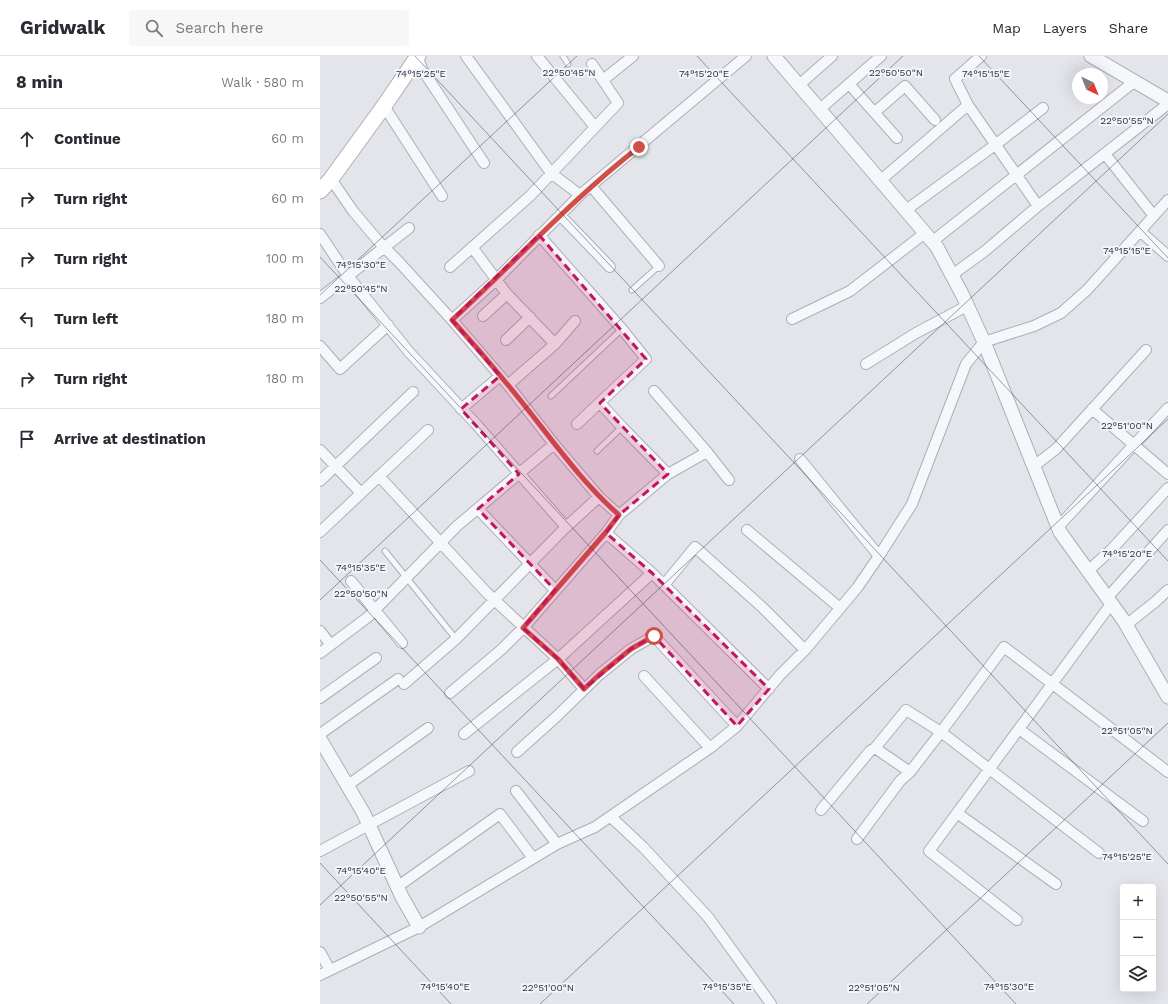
<!DOCTYPE html>
<meta charset="utf-8">
<style>
:root{--surface:#fff;--page:#f7f7f7;--text:#2b2b33;--muted:#7c7c81;--line:#e1e1e2}
body{margin:0;font-family:"Work Sans",sans-serif;background:var(--page);color:var(--text)}
.controls{position:absolute;right:12px;bottom:12px;display:grid;overflow:hidden;border-radius:4px;box-shadow:0 4px 16px #0002}
.controls button{width:36px;height:36px;display:grid;place-items:center;padding:0;border:0;border-bottom:1px solid var(--line);background:var(--surface);color:var(--text);font:20px sans-serif}
.compass{position:absolute;left:752px;top:12px;width:36px;height:36px;border-radius:50%;background:var(--surface);box-shadow:0 4px 16px #0002;rotate:137deg}
.stop{position:absolute;width:12px;height:12px;margin:-9px;border:3px solid #d04f49;border-radius:50%;background:#fff}
.stop.end{background:#d04f49;border-color:#fff;box-shadow:0 1px 4px #0008}
.list{margin:0;padding:0;list-style:none}
h2{display:flex;justify-content:space-between;align-items:center;height:52px;margin:0;padding:0 16px;font-size:17px}
h2 small{font-size:13px;font-weight:400;color:var(--muted)}
.list li{display:grid;grid-template-columns:26px 1fr auto;gap:12px;align-items:center;box-sizing:border-box;height:60px;padding:0 16px;border-top:1px solid var(--line)}
.list b{display:block;font-size:15px;white-space:nowrap}
.list em{font-size:13px;font-style:normal;color:var(--muted)}
.icon{flex:none;width:22px;height:22px;fill:none;stroke:currentColor;stroke-width:2;stroke-linecap:round;stroke-linejoin:round}
.map{position:relative;flex:none;width:848px;height:948px;overflow:hidden}
header{display:flex;align-items:center;gap:24px;box-sizing:border-box;height:56px;padding:0 20px;background:var(--surface);border-bottom:1px solid var(--line)}
header strong{font-size:19px}
nav{display:flex;gap:22px;margin-inline-start:auto;font-size:14px}
.search{width:280px;height:36px;background:var(--page);display:flex;align-items:center;gap:10px;box-sizing:border-box;padding:0 14px;border-radius:4px;color:var(--muted);font-size:15px}
main{display:flex}
aside{flex:1;background:var(--surface)}
.map>svg:first-child{display:block}
.lines{fill:none;stroke-linecap:round;stroke-linejoin:round}
.service-casing{stroke:#acaeb9;stroke-width:7}
.minor-casing{stroke:#acaeb9;stroke-width:12}
.tertiary-casing{stroke:#acaeb9;stroke-width:15}
.secondary-casing{stroke:#acaeb9;stroke-width:17}
.service{stroke:#f6f7fa;stroke-width:5}
.minor{stroke:#f6f7fa;stroke-width:10}
.tertiary{stroke:#f6f7fa;stroke-width:13}
.secondary{stroke:#fff;stroke-width:15}
.route{stroke:#d04f49;stroke-width:5}
.marked{fill:#c2185b;fill-opacity:0.2;stroke:#c2185b;stroke-width:3;stroke-dasharray:8 5;stroke-linejoin:round}
.ticks{fill:none;stroke:#2b2f44;stroke-width:1;stroke-opacity:0.45}
.ticks-label{font-size:10px;text-anchor:middle;fill:#2b2f44;stroke:#f3f5f9;stroke-width:4;stroke-linejoin:round;paint-order:stroke}
</style>
<header>
<strong>Gridwalk</strong>
<div class="search"><svg class="icon" aria-label="search" viewBox="0 0 24 24"><circle cx="10" cy="10" r="6"/><path d="M15 15l6 6"/></svg>Search here</div>
<nav><a>Map</a><a>Layers</a><a>Share</a></nav>
</header>
<main>
<aside>
<h2>8 min<small>Walk · 580 m</small></h2>
<ul class="list">
<li><svg class="icon" aria-label="ahead" viewBox="0 0 24 24"><path d="M12 20V5M6 11l6-6 6 6"/></svg><div><b>Continue</b></div><em>60 m</em></li>
<li><svg class="icon" aria-label="right" viewBox="0 0 24 24"><path d="M7 20v-9h11M14 6l5 5-5 5"/></svg><div><b>Turn right</b></div><em>60 m</em></li>
<li><svg class="icon" aria-label="right" viewBox="0 0 24 24"><path d="M7 20v-9h11M14 6l5 5-5 5"/></svg><div><b>Turn right</b></div><em>100 m</em></li>
<li><svg class="icon" aria-label="left" viewBox="0 0 24 24"><path d="M17 20v-9H6M10 6l-5 5 5 5"/></svg><div><b>Turn left</b></div><em>180 m</em></li>
<li><svg class="icon" aria-label="right" viewBox="0 0 24 24"><path d="M7 20v-9h11M14 6l5 5-5 5"/></svg><div><b>Turn right</b></div><em>180 m</em></li>
<li><svg class="icon" aria-label="arrive" viewBox="0 0 24 24"><path d="M6 21V4h12l-3 4 3 4H6"/></svg><div><b>Arrive at destination</b></div></li>
</ul>
</aside>
<div class="map">
<svg width="848" height="948" viewBox="0 0 848 948">
<rect width="100%" height="100%" fill="#e3e5eb"/>
<g class="lines">
<defs>
<path id="service" d="M243 0 248 8
M312 234 339 210
M231 340 302 273
M277 395 302 371
M65 495 136 583"/>
<path id="minor" d="M97 0 102 13 164 107
M146 0 231 117 260 139
M217 0 275 71
M661 0 635 23 648 49 718 150
M283 24 313 0
M529 28 577 82
M479 29 512 0
M64 50 122 140
M500 53 561 0
M555 56 585 30 615 64
M785 98 834 160
M11 123 33 155 60 187 79 206 132 264 188 329 234 388 279 441 299 459
M561 124 648 49
M271 130 339 210
M586 154 675 89 723 52
M240 159 290 211
M820 175 848 200
M0 178 28 220 89 296 156 368 246 471
M219 179 302 273 326 303 257 368
M613 185 815 25
M152 191 187 238 235 288
M130 211 210 140 298 47 272 8
M632 219 665 195 718 150 848 48
M0 242 89 172
M163 260 187 238
M472 263 530 235 605 177
M132 264 176 224 260 139 426 0
M186 284 210 261
M0 290 20 313 68 269
M546 308 596 277 647 250
M188 329 235 288 255 265
M334 335 387 396 409 424
M280 347 302 371 348 418
M141 353 180 320
M772 353 848 418
M0 394 41 437
M480 403 559 500
M714 410 736 393 826 294
M59 420 167 537 238 603 264 633
M0 425 93 336
M158 453 235 534
M738 471 848 352
M427 474 520 552
M0 476 108 374
M286 477 332 517 449 633
M768 515 792 493 848 432
M31 525 82 587
M344 529 375 491 442 551 485 594
M787 542 848 474
M806 569 835 546 848 534
M0 575 11 589
M0 597 48 561 137 470 234 388
M324 620 390 692
M84 628 136 583 246 471 279 441
M130 637 182 593 203 572 286 477 299 459 348 418 387 396
M0 642 56 602
M699 673 823 765
M0 678 78 623
M144 678 238 603 332 517
M555 692 590 716
M197 696 236 661 279 619 311 593 334 580 417 670
M28 729 108 672
M196 735 237 788
M501 754 550 695 555 692 586 654 621 676 590 716 580 725 537 783
M637 757 736 828
M291 761 323 791 388 861 451 948
M0 795 149 715
M779 797 621 676 684 591 848 716
M77 831 180 758 213 802
M697 864 609 795 791 548
M0 896 10 914
M0 919 99 871 237 788 275 771 390 692 417 670 460 619 485 594 537 532 559 500 592 448 646 308 664 286 714 270 741 257 767 234 848 144"/>
<path id="tertiary" d="M454 0 617 191 643 240 664 286 740 476 804 565 848 641
M771 0 848 45
M0 683 43 756 82 841 99 871"/>
<path id="secondary" d="M0 135 11 123 64 50 98 0"/>
</defs>
<use href="#service" class="service-casing"/>
<use href="#minor" class="minor-casing"/>
<use href="#tertiary" class="tertiary-casing"/>
<use href="#secondary" class="secondary-casing"/>
<use href="#service" class="service"/>
<use href="#minor" class="minor"/>
<use href="#tertiary" class="tertiary"/>
<use href="#secondary" class="secondary"/>
</g>
<g class="lines">
<path class="route" d="M319 91C252 143 195 206 132 264 151 285 170 307 188 329 225 373 256 421 299 459L286 476 203 572 238 603 264 633 279 619 311 593 334 580"/>
</g>
<path class="marked" d="M219 179 326 303 280 347 348 418 299 459 286 477 332 517 449 633 417 670 334 580 311 593 264 633 238 603 203 572 235 534 158 453 199 418 141 353 180 320 132 264Z"/>
<path class="ticks" d="M95 0 848 808M377 0 848 505M659 0 848 202M0 201 696 948M0 239 257 0M0 504 414 948M0 544 583 0M0 807 131 948M0 849 848 58M220 948 848 363M547 948 848 667"/>
<g class="ticks-label">
<text x="249" y="20">22°50'45"N</text>
<text x="576" y="20">22°50'50"N</text>
<text x="101" y="21">74°15'25"E</text>
<text x="384" y="21">74°15'20"E</text>
<text x="666" y="21">74°15'15"E</text>
<text x="807" y="68">22°50'55"N</text>
<text x="807" y="198">74°15'15"E</text>
<text x="41" y="212">74°15'30"E</text>
<text x="41" y="236">22°50'45"N</text>
<text x="807" y="373">22°51'00"N</text>
<text x="807" y="501">74°15'20"E</text>
<text x="41" y="515">74°15'35"E</text>
<text x="41" y="541">22°50'50"N</text>
<text x="807" y="678">22°51'05"N</text>
<text x="807" y="804">74°15'25"E</text>
<text x="41" y="818">74°15'40"E</text>
<text x="41" y="845">22°50'55"N</text>
<text x="125" y="934">74°15'40"E</text>
<text x="407" y="934">74°15'35"E</text>
<text x="689" y="934">74°15'30"E</text>
<text x="228" y="935">22°51'00"N</text>
<text x="554" y="935">22°51'05"N</text>
</g>
</svg>
<div class="controls">
<button>+</button>
<button>−</button>
<button><svg class="icon" aria-label="layers" viewBox="0 0 24 24"><path d="M12 4l9 5-9 5-9-5zM3 14l9 5 9-5"/></svg></button>
</div>
<svg class="compass" viewBox="-18 -18 36 36"><path d="M0-13l5 13h-10z" fill="#e53935"/><path d="M0 13l5-13h-10z" fill="#7c7c81"/></svg>
<div class="stop" style="left:334px;top:580px"></div>
<div class="stop end" style="left:319px;top:91px"></div>
</div>
</main>
